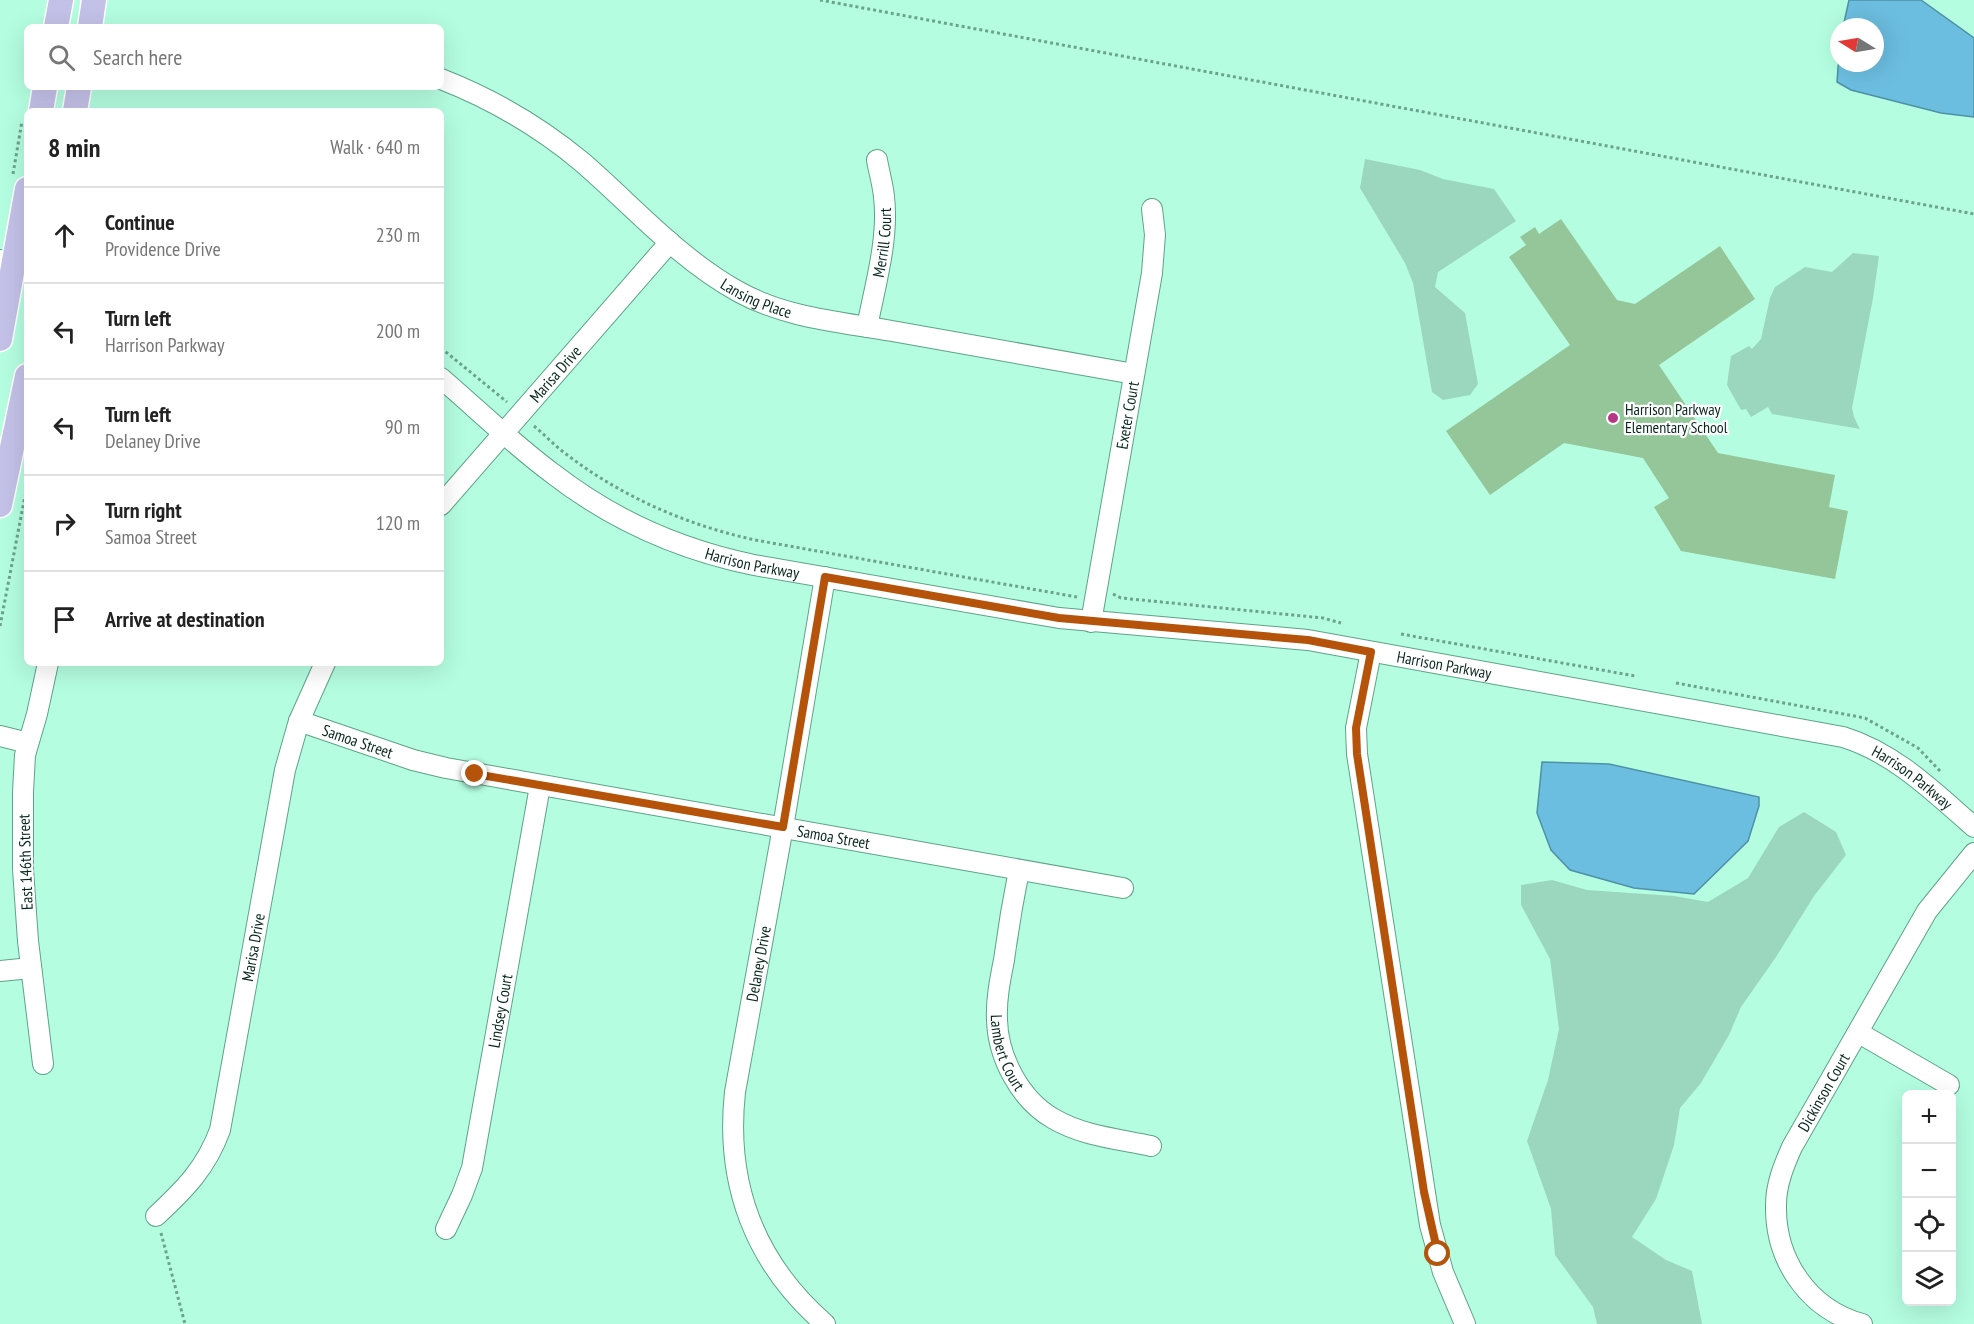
<!DOCTYPE html>
<meta charset="utf-8">
<style>
:root{--surface:#fff;--page:#f6f6f6;--text:#222;--muted:#767676;--line:#e0e0e0}
body{margin:0;font-family:"PT Sans Narrow",sans-serif;background:var(--page);color:var(--text)}
.controls{position:absolute;right:18px;bottom:18px;display:grid;overflow:hidden;border-radius:9px;box-shadow:0 6px 24px #0002}
.controls button{width:54px;height:54px;display:grid;place-items:center;padding:0;border:0;border-bottom:2px solid var(--line);background:var(--surface);color:var(--text);font:30px sans-serif}
.compass{position:absolute;left:1830px;top:18px;width:54px;height:54px;border-radius:50%;background:var(--surface);box-shadow:0 6px 24px #0002;rotate:281deg}
.stop{position:absolute;width:18px;height:18px;margin:-14px;border:4px solid #b45309;border-radius:50%;background:#fff}
.stop.end{background:#b45309;border-color:#fff;box-shadow:0 2px 6px #0008}
.list{margin:0;padding:0;list-style:none}
h2{display:flex;justify-content:space-between;align-items:center;height:78px;margin:0;padding:0 24px;font-size:26px}
h2 small{font-size:20px;font-weight:400;color:var(--muted)}
.list li{display:grid;grid-template-columns:39px 1fr auto;gap:18px;align-items:center;box-sizing:border-box;height:96px;padding:0 24px;border-top:2px solid var(--line)}
.list b{display:block;font-size:22px;white-space:nowrap}
.list p{margin:0;font-size:20px;white-space:nowrap;color:var(--muted)}
.list em{font-size:20px;font-style:normal;color:var(--muted)}
.icon{flex:none;width:33px;height:33px;fill:none;stroke:currentColor;stroke-width:2;stroke-linecap:round;stroke-linejoin:round}
.map{position:relative;flex:none;width:1974px;height:1324px;overflow:hidden}
.search{position:absolute;background:var(--surface);box-shadow:0 6px 24px #0002;left:24px;top:24px;width:420px;height:66px;display:flex;align-items:center;gap:15px;box-sizing:border-box;padding:0 21px;border-radius:9px;color:var(--muted);font-size:22px}
.panel{position:absolute;background:var(--surface);box-shadow:0 6px 24px #0002;left:24px;top:108px;width:420px;height:558px;border-radius:9px}
.map>svg:first-child{display:block}
.green{fill:#9bd7be}
.water{fill:#6cbee1;stroke:#4e91a6;stroke-width:1.5}
.building{fill:#94c699}
.lines{fill:none;stroke-linecap:round;stroke-linejoin:round}
.minor-casing{stroke:#5da389;stroke-width:22}
.major-casing{stroke:#fff;stroke-width:27}
.path{stroke:#6ca38e;stroke-width:3;stroke-dasharray:3 3;stroke-linecap:butt}
.minor{stroke:#fff;stroke-width:20}
.major{stroke:#c4c1e8;stroke-width:24}
.route{stroke:#b45309;stroke-width:8}
.poi-dot{fill:#b63784;stroke:#fff;stroke-width:2}
.labels{text-anchor:middle;stroke-width:4.5;stroke-linejoin:round;paint-order:stroke}
.street-label{font-size:16px;fill:#09281d;stroke:#fff}
.poi-label{font-size:16px;fill:#09281d;stroke:#fff;text-anchor:start}
</style>
<div class="map">
<svg width="1974" height="1324" viewBox="0 0 1974 1324">
<rect width="100%" height="100%" fill="#b4fde0"/>
<path class="green" d="M1365 159 1420 170 1443 179 1494 189 1516 221 1438 272 1435 287 1465 313 1478 384 1470 395 1443 400 1432 392 1413 283 1405 263 1360 188Z
M1853 253 1879 256 1873 298 1852 408 1854 417 1860 429 1772 414 1768 407 1751 417 1746 409 1741 410 1727 385 1731 356 1749 346 1752 349 1761 339 1770 298 1775 287 1805 267 1832 272Z
M1804 812 1836 832 1846 855 1814 896 1776 957 1741 1007 1729 1035 1701 1083 1680 1108 1674 1145 1656 1199 1632 1237 1666 1260 1692 1271 1702 1324H1597L1593 1307 1555 1255 1551 1209 1527 1141 1548 1080 1559 1029 1550 959 1521 905V885L1552 880 1587 890 1674 896 1708 902 1748 878 1779 827Z"/>
<path class="water" d="M1849 0H1921L1974 38V117L1941 113 1851 90 1837 82 1839 55V63H1875V27H1843Z
M1542 762 1609 764 1759 797V806L1748 841 1694 894 1634 888 1570 870 1551 850 1537 813Z"/>
<path class="building" d="M1561 219 1617 300 1635 304 1720 246 1755 299 1659 365 1718 453 1835 475 1829 507 1848 511 1835 579 1681 551 1654 507 1669 498 1643 458 1564 443 1490 495 1446 431 1570 345 1509 257 1526 245 1520 237 1535 227 1539 234Z"/>
<g class="lines">
<defs>
<g id="minor">
<path id="s1" d="M441 79C492 99 540 127 582 162 633 206 679 259 739 292 786 318 841 322 892 331 973 346 1054 360 1134 374"/>
<path d="M0 260 27 267"/>
<path id="s2" d="M867 327C875 286 889 238 884 197 883 185 879 172 877 160"/>
<path id="s3" d="M441 378C478 410 513 444 552 473 611 519 681 550 754 565L1059 618 1308 640 1843 737C1895 753 1934 792 1974 827"/>
<path id="s4" d="M441 505 670 242"/>
<path id="s5" d="M1091 622 1152 273 1155 235 1152 209"/>
<path d="M1371 652 1356 728 1357 754 1430 1225 1443 1272 1465 1324"/>
<path id="s6" d="M299 721 413 760 446 768 1123 888"/>
<path d="M0 736 28 743"/>
<path id="s7" d="M1019 870C1013 900 1008 930 1004 960 1000 980 996 1000 997 1020 998 1057 1020 1100 1054 1119 1083 1136 1119 1139 1151 1146"/>
<path d="M0 971 31 968"/>
<path d="M1859 1033 1949 1085"/>
<path d="M43 1064 28 941 23 869V792L25 755 37 714 48 663"/>
<path id="s8" d="M156 1216C185 1189 206 1168 220 1130L285 770 299 721 325 663"/>
<path id="s9" d="M446 1229 462 1195 472 1168 540 786"/>
<path id="s10" d="M825 1324C755 1263 725 1184 735 1092L783 827 825 577"/>
<path id="s11" d="M1862 1324C1808 1309 1775 1260 1776 1205 1776 1184 1784 1165 1792 1147L1927 911 1974 853"/>
</g>
<path id="major" d="M56 27 61 0
M90 27 94 0
M41 111 45 87
M75 111 79 87
M0 339 27 189
M0 505 27 376"/>
</defs>
<use href="#minor" class="minor-casing"/>
<use href="#major" class="major-casing"/>
<path class="path" d="M820 0 1974 214
M13 174 22 121
M441 348 507 402
M534 426C545 435 555 446 566 454 622 497 687 525 755 540L1077 597
M1113 594 1121 598 1323 618 1341 623
M0 626 25 496
M1401 634 1635 676
M1676 683 1865 718 1918 748 1940 771
M161 1233 185 1324"/>
<use href="#minor" class="minor"/>
<use href="#major" class="major"/>
</g>
<g class="lines">
<path class="route" d="M475 774 783 827 825 577 1059 618 1308 640 1371 652 1356 728 1357 754 1424 1192 1438 1254"/>
</g>
<circle class="poi-dot" cx="1613" cy="418" r="6"/>
<g class="labels">
<g class="street-label">
<text dy="6" stroke="none"><textPath href="#s2" startOffset="86">Merrill Court</textPath></text>
<text dy="6" stroke="none"><textPath href="#s1" startOffset="387">Lansing Place</textPath></text>
<text dy="6" stroke="none"><textPath href="#s4" startOffset="174">Marisa Drive</textPath></text>
<text dy="6" stroke="none"><textPath href="#s5" startOffset="210">Exeter Court</textPath></text>
<text dy="6" stroke="none"><textPath href="#s3" startOffset="368">Harrison Parkway</textPath></text>
<text dy="6" stroke="none"><textPath href="#s3" startOffset="1068">Harrison Parkway</textPath></text>
<text dy="6" stroke="none"><textPath href="#s6" startOffset="62">Samoa Street</textPath></text>
<text dy="6" stroke="none"><textPath href="#s3" startOffset="1554">Harrison Parkway</textPath></text>
<text dy="6" stroke="none"><textPath href="#s6" startOffset="548">Samoa Street</textPath></text>
<text transform="translate(25 862) rotate(-92)" y="6">East 146th Street</text>
<text dy="6" stroke="none"><textPath href="#s8" startOffset="294">Marisa Drive</textPath></text>
<text dy="6" stroke="none"><textPath href="#s10" startOffset="390">Delaney Drive</textPath></text>
<text dy="6" stroke="none"><textPath href="#s9" startOffset="226">Lindsey Court</textPath></text>
<text dy="6" stroke="none"><textPath href="#s7" startOffset="186">Lambert Court</textPath></text>
<text dy="6" stroke="none"><textPath href="#s11" startOffset="282">Dickinson Court</textPath></text>
</g>
<g class="poi-label">
<text x="1625" y="415">Harrison Parkway<tspan x="1625" dy="18">Elementary School</tspan></text>
</g>
</g>
</svg>
<div class="controls">
<button>+</button>
<button>−</button>
<button><svg class="icon" aria-label="locate" viewBox="0 0 24 24"><circle cx="12" cy="12" r="6"/><path d="M12 2v4M12 18v4M2 12h4M18 12h4"/></svg></button>
<button><svg class="icon" aria-label="layers" viewBox="0 0 24 24"><path d="M12 4l9 5-9 5-9-5zM3 14l9 5 9-5"/></svg></button>
</div>
<svg class="compass" viewBox="-18 -18 36 36"><path d="M0-13l5 13h-10z" fill="#e53935"/><path d="M0 13l5-13h-10z" fill="#767676"/></svg>
<div class="stop" style="left:1438px;top:1254px"></div>
<div class="stop end" style="left:475px;top:774px"></div>
<div class="search"><svg class="icon" aria-label="search" viewBox="0 0 24 24"><circle cx="10" cy="10" r="6"/><path d="M15 15l6 6"/></svg>Search here</div>
<section class="panel">
<h2>8 min<small>Walk · 640 m</small></h2>
<ul class="list">
<li><svg class="icon" aria-label="ahead" viewBox="0 0 24 24"><path d="M12 20V5M6 11l6-6 6 6"/></svg><div><b>Continue</b><p>Providence Drive</p></div><em>230 m</em></li>
<li><svg class="icon" aria-label="left" viewBox="0 0 24 24"><path d="M17 20v-9H6M10 6l-5 5 5 5"/></svg><div><b>Turn left</b><p>Harrison Parkway</p></div><em>200 m</em></li>
<li><svg class="icon" aria-label="left" viewBox="0 0 24 24"><path d="M17 20v-9H6M10 6l-5 5 5 5"/></svg><div><b>Turn left</b><p>Delaney Drive</p></div><em>90 m</em></li>
<li><svg class="icon" aria-label="right" viewBox="0 0 24 24"><path d="M7 20v-9h11M14 6l5 5-5 5"/></svg><div><b>Turn right</b><p>Samoa Street</p></div><em>120 m</em></li>
<li><svg class="icon" aria-label="arrive" viewBox="0 0 24 24"><path d="M6 21V4h12l-3 4 3 4H6"/></svg><div><b>Arrive at destination</b></div></li>
</ul>
</section>
</div>
